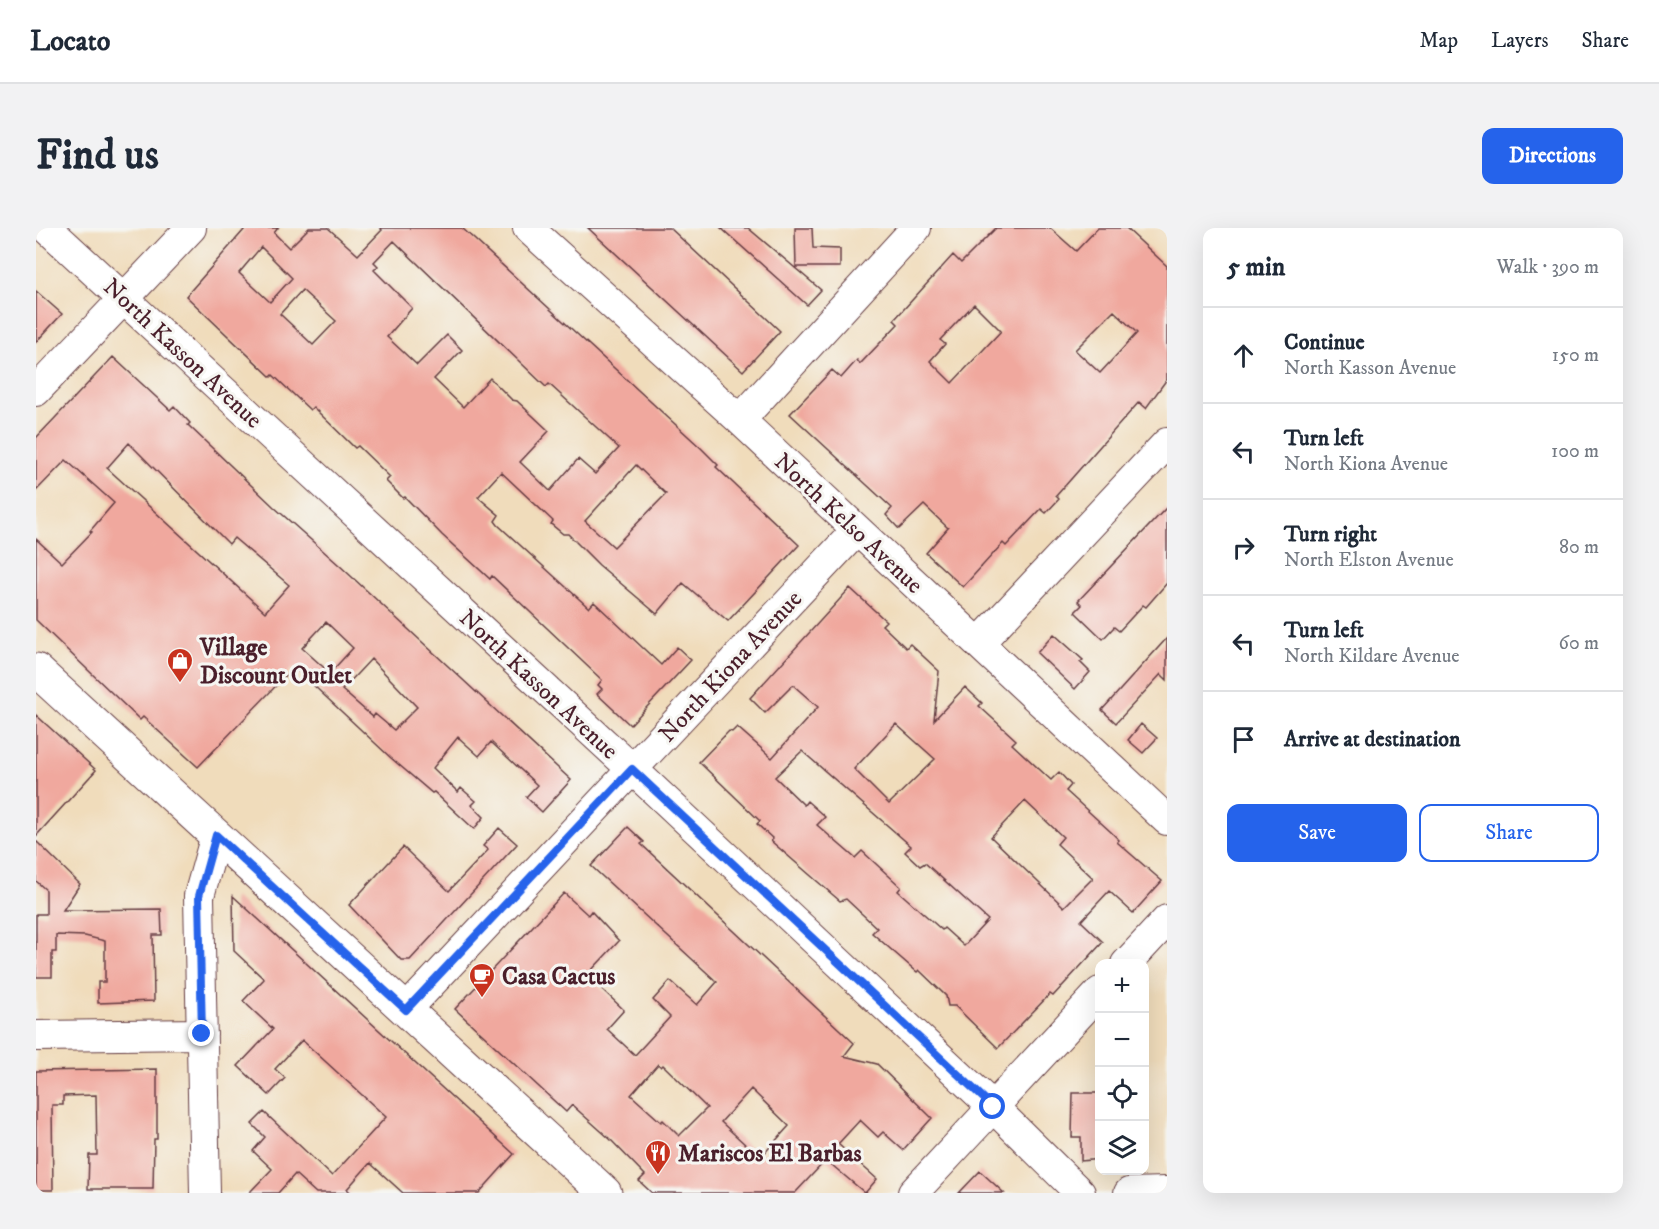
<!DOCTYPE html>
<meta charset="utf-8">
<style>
:root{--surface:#fff;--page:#f2f2f3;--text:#1f2937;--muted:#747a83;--line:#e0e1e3;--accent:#2563eb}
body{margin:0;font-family:"IM FELL DW Pica",serif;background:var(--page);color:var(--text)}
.controls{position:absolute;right:18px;bottom:18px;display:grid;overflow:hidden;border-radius:12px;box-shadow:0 6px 24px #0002}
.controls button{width:54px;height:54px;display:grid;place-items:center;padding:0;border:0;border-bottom:2px solid var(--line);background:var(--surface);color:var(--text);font:30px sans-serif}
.stop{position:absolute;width:18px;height:18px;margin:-14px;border:4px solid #2563eb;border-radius:50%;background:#fff}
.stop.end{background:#2563eb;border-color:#fff;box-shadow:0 2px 6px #0008}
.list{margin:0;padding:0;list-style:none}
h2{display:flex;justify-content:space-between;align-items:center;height:78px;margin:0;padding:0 24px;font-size:26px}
h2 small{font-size:20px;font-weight:400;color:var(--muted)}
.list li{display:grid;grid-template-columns:39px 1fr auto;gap:18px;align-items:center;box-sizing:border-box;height:96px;padding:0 24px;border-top:2px solid var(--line)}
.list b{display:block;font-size:22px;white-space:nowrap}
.list p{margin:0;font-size:20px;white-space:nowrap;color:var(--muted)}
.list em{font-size:20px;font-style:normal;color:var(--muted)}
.actions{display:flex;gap:12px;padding:18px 24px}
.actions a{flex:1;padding:14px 0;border:2px solid var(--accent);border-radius:12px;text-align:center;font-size:21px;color:var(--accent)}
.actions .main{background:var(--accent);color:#fff}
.icon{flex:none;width:33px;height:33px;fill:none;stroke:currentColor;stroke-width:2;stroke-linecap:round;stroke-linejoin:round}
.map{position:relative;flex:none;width:1131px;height:965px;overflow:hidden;border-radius:12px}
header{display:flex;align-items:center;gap:36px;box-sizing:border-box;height:84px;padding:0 30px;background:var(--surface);border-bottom:2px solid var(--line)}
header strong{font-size:28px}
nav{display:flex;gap:33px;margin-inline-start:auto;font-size:21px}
.intro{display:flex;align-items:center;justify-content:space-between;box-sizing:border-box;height:144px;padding:0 36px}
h1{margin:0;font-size:42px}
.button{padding:15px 27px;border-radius:12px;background:var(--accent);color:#fff;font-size:21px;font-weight:700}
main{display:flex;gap:36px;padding:0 36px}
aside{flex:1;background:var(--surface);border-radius:12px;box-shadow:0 6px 24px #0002}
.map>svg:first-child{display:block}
.building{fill:#f0a89e;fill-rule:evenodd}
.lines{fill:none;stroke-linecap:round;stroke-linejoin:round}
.minor-casing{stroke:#633b41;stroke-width:32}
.major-casing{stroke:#633b41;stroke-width:35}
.minor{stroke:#fff;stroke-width:30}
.major{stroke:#fff;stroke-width:33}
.route{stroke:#2563eb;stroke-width:8}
.labels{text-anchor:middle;stroke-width:6;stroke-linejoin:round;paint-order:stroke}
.street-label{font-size:24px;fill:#4a1f2b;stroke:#f6f6f2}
.poi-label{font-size:24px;font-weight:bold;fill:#4a1f2b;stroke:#f6f6f2;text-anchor:start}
</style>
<header>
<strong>Locato</strong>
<nav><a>Map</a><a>Layers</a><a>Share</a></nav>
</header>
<div class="intro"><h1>Find us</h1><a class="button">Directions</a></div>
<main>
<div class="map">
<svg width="1131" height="965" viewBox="0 0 1131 965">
<rect width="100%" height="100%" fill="#f6f6f2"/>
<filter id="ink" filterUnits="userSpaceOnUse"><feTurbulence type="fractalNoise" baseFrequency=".0167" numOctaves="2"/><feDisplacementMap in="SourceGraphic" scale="12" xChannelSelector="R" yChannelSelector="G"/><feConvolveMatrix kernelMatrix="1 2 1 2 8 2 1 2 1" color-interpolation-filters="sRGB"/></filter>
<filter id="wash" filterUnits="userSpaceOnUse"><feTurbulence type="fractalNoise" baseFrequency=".008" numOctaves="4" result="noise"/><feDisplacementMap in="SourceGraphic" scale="24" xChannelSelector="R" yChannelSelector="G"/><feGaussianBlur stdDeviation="1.35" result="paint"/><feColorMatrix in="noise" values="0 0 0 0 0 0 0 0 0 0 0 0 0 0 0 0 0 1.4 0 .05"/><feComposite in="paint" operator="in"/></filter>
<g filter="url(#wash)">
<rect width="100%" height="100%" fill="#f0dcbb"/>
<g id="blocks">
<path class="building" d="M206 0H242L238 5 253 20 273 0H292L322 27 346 2 344 0H426L665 220 682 237 680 239 763 317 692 393 647 355 621 386 563 337 532 306H527L515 296 517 293 465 244 442 269 463 287 459 293 462 297 553 380 558 374 625 437 641 419 655 432 594 497 561 466 566 461 562 457 566 452 456 348 454 351 406 307 369 269 367 270 350 253 354 249 322 218 319 220 277 179 274 182 237 147 235 149 150 68 208 2ZM358 13 510 159 513 156 583 220 559 246 542 231 514 263 484 234 513 203 481 173 476 172 454 150 427 179 398 151 426 122 411 107 381 137 351 109 376 80 338 42 342 38 338 34ZM225 19 256 50 234 74 203 45ZM266 62 300 93 277 117 244 86ZM600 237 630 266 578 319 549 293Z
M552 0H634L744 103 707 143Z
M685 0H712L785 62 771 77Z
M759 0H776L777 20 804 21V39H760Z
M960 0H1014L1040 23 1062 0H1090L1131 38V151L1110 180 1103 174 1020 268 1023 271 1010 285 1005 281 970 318 967 315 927 359 890 325 912 300 888 277 863 301 850 287 856 280 754 186 796 142 805 150 821 132 824 136 862 96 858 92 917 27 925 35ZM938 76 965 103 916 155 894 133 909 116 904 112ZM1078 83 1101 105 1064 145 1039 122Z
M0 63 26 86 0 114Z
M77 129 134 182 138 178 154 195 152 197 238 279 303 337 535 552 506 584 490 569 501 557 455 514 443 528 422 509 397 540 422 564 425 560 440 573 436 577 448 589 438 601 398 564 396 565 355 530 258 439 162 539 107 489 104 492 0 392V311L26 335 56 304 54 303 78 275 30 232 0 263V210ZM93 215 193 316 198 310 253 357 229 384 71 240ZM290 394 317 420 294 445 266 420ZM335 431 381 479 358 502 339 486 337 489 306 462Z
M1131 279V355L1110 379 1107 377 1083 403 1078 399 1067 411 1039 384 1046 377 1042 373Z
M814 360 850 393 846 397 870 420 874 416 903 443 898 492 929 459 946 475 943 478 980 512 976 516 1015 552 1023 544 1035 557 1030 563 1075 604 1083 612 1081 614 1126 653 1097 685 1073 663 1045 693 1067 714 1017 768 1014 766 962 820 919 778H912L910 768 883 742 881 744 836 705 841 700 810 671 804 673 797 667 735 613 737 611 721 596 724 593 663 534 693 503 696 504 701 499 736 530 782 479 757 457 729 485 714 470ZM860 496 899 531 853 576 818 541ZM766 523 875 618 869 624 884 638 889 635 952 692 928 718 908 700 906 702 862 663 865 659 826 623 819 630 781 597 789 589 771 573 768 577 739 549ZM989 573 1027 609 1021 616 1057 650 1028 679 955 609Z
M1018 406 1047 432 1044 434 1054 444 1039 461 1001 425Z
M1131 410V452L1125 446 1080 495 1066 482Z
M0 487 60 542 0 608Z
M1105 496 1121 510 1107 525 1092 512Z
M592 599 608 614 605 616 818 815 808 828 841 836 896 890 867 922 847 904 842 909 824 892 802 916 841 951 829 965 790 932 759 965H616L603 953 609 947 574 911 536 877 530 884 419 781 528 665 552 687 555 683 583 713 551 747 588 782 571 801 599 827 634 789 617 772 634 753 661 777 681 754 555 638ZM622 836 625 839 627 837 671 880 643 908 627 892 625 894 595 867ZM715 861 753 898 724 930 685 894Z
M463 600 481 616 374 732H365L313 677 367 619 413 663 452 622 447 618Z
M0 613 44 656 27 682 125 681 126 707H117L118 773 62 775V754H69V713L49 708 20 707V724H16V749H0V686H10V662L0 653Z
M197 668 478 926 443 965H367L334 935 311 961 315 965H280L259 946 242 965H213L236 941 217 923 229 909 216 896 228 884 296 948 350 889 266 812 239 841 249 850 233 867 202 838 237 801 207 773 228 751 198 723Z
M121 841V911H118L117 961H52L53 927H61L60 867 27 868V877H16L17 962H0V843Z
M1037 865H1064V931L1045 933V909H1036Z
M944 943 968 965H923Z"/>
</g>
</g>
<g filter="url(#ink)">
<use href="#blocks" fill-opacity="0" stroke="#633b41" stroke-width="1.5"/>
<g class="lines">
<defs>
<path id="minor" d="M11 0 596 541 957 879 1044 965
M492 0 704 192 1131 592
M0 163 155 0
M704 192 880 0
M943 415 1131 215
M1090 736 1131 692
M370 782 820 303
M0 808 166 806
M169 965 163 668 180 607
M877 965 1064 764
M1093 965 1131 964"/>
<path id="major" d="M0 442 569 965"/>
</defs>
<use href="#minor" class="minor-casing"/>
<use href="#major" class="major-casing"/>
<use href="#minor" class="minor"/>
<use href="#major" class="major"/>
</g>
</g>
<g class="lines" filter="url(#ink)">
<path class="route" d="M166 806 163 668 180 607 370 782 596 541 957 879"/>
</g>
<defs>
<symbol id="shop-pin" viewBox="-11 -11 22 30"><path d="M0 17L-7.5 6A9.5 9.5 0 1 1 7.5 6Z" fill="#c8321e" stroke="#f6f6f2"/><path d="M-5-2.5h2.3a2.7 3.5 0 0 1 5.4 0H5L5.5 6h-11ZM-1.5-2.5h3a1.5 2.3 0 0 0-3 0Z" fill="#fff"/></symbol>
<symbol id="cafe-pin" viewBox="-11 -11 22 30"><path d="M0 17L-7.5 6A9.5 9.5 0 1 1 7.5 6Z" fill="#c8321e" stroke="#f6f6f2"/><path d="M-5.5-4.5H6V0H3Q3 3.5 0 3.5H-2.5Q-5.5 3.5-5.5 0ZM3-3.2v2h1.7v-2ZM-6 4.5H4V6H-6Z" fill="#fff"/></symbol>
<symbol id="restaurant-pin" viewBox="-11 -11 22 30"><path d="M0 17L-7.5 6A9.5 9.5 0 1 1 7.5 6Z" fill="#c8321e" stroke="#f6f6f2"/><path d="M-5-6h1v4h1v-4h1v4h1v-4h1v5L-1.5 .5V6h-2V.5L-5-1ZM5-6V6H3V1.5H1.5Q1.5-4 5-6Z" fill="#fff"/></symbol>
</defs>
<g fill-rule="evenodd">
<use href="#shop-pin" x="129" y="418" width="30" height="40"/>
<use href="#cafe-pin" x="431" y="733" width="30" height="40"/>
<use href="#restaurant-pin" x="607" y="910" width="30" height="40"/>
</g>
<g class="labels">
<g class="street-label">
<text transform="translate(147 125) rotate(43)" y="8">North Kasson Avenue</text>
<text transform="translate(813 295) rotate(43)" y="8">North Kelso Avenue</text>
<text transform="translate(694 438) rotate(-47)" y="8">North Kiona Avenue</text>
<text transform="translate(503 456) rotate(43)" y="8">North Kasson Avenue</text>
</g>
<g class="poi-label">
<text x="164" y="427">Village<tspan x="164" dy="28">Discount Outlet</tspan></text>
<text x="466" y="756">Casa Cactus</text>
<text x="642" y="933">Mariscos El Barbas</text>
</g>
</g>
</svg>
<div class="controls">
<button>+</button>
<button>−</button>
<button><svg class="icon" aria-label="locate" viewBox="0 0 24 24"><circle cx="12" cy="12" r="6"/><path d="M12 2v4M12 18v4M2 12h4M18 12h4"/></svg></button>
<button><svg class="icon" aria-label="layers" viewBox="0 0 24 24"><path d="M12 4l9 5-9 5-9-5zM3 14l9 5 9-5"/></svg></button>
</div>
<div class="stop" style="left:957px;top:879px"></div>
<div class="stop end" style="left:166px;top:806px"></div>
</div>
<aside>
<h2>5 min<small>Walk · 390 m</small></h2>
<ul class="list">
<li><svg class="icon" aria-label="ahead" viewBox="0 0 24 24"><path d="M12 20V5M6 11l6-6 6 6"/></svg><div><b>Continue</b><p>North Kasson Avenue</p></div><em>150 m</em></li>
<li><svg class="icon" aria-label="left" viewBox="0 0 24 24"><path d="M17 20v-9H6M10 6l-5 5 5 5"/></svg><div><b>Turn left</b><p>North Kiona Avenue</p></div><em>100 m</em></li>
<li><svg class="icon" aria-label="right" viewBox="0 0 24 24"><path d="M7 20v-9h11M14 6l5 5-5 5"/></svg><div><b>Turn right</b><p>North Elston Avenue</p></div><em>80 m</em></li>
<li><svg class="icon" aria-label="left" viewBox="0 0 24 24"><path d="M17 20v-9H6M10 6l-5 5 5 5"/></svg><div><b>Turn left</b><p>North Kildare Avenue</p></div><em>60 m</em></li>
<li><svg class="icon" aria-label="arrive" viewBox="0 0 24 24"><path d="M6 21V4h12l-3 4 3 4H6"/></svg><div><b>Arrive at destination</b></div></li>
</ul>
<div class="actions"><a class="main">Save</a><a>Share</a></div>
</aside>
</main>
